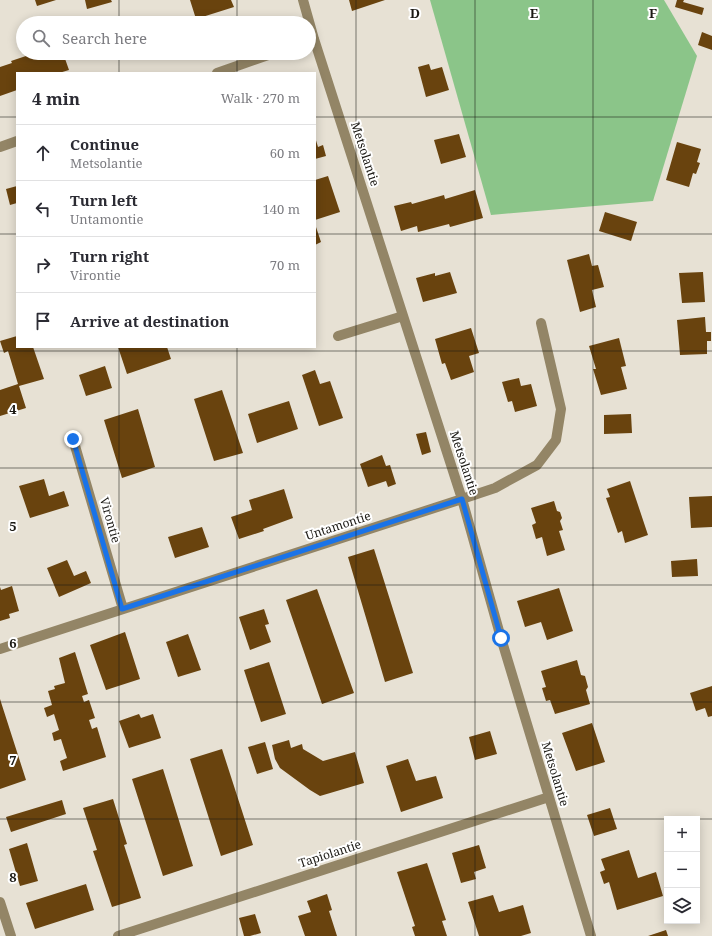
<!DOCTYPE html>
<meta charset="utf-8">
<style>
:root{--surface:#fff;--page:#f2f2f3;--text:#2b2b33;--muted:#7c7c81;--line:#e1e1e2}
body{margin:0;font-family:"Noto Serif",serif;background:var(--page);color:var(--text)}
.controls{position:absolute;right:12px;bottom:12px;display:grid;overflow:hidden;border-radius:0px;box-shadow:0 2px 10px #0003}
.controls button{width:36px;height:36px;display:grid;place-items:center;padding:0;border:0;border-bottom:1px solid var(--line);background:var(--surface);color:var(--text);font:20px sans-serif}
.stop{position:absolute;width:12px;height:12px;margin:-9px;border:3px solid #1a73e8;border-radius:50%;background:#fff}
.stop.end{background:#1a73e8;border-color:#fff;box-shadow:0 1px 4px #0008}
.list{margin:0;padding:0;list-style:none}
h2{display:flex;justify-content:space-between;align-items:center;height:52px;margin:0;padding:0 16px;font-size:17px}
h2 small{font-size:13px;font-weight:400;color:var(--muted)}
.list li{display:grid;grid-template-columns:26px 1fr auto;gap:12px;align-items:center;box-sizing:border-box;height:56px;padding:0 16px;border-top:1px solid var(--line)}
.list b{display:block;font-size:15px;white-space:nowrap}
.list p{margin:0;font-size:13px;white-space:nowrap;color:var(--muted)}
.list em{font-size:13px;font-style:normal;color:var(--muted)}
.icon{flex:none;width:22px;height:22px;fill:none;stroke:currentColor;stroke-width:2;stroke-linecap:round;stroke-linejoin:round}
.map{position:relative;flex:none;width:712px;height:936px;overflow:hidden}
.search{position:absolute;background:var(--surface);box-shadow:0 2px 10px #0003;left:16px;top:16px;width:300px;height:44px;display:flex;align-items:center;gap:10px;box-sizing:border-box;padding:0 14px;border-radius:22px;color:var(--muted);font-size:15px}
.panel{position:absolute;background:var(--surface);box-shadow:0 2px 10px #0003;left:16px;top:72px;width:300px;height:276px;border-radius:0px}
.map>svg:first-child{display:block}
.forest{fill:#8bc589}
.building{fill:#69430e}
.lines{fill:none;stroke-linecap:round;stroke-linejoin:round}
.street{stroke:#938566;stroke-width:10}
.route{stroke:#1a73e8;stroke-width:5}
.grid{fill:none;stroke:#1b1914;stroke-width:1;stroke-opacity:0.55}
.labels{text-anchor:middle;stroke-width:4;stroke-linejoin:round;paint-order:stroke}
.street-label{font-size:12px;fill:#1b1914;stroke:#fff}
.grid-label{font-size:13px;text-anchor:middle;font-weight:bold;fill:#1b1914;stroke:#fff;stroke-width:4;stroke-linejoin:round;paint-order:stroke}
</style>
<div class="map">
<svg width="712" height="936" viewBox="0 0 712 936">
<rect width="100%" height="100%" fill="#e7e1d4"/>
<path class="forest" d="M430 0H664L697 56 653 201 491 215Z"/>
<path class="building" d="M35 0H56L37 6Z
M85 0H111L112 2 87 9Z
M190 0H231L234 7 196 19Z
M349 0H385L352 11Z
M677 0H684L683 2 704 8 702 15 675 7Z
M702 32 712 36V50L698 45Z
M35 53H63L69 70 59 73H17V90L0 96V67L12 63 11 61Z
M429 64 431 70 442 67 449 90 426 97 418 67Z
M459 134 466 157 441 164 434 140Z
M315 137 318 147 323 145 326 156 315 159Z
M677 142 701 149 697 162 700 163 696 174 693 173 689 187 666 180Z
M328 176 340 212 315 220V180Z
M17 186V203L10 205 6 189Z
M475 190 483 218 450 227 449 224 418 232 417 226 401 231 394 206 411 202 412 204 444 195 445 199Z
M605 212 637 222 631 241 599 231Z
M315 224 321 242 315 245Z
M589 254 592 266 598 265 604 287 592 290 596 307 580 312 567 260Z
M450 272 457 293 423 302 416 278 435 273V276Z
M703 272 705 302 682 303 679 273Z
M705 317 706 332H711V341H707V354L680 355 677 320Z
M471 328 479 353 469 356 474 372 451 380 445 363 442 364 435 339Z
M17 336V347H33L44 379 19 386 26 408 0 416V390L18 384 8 351 4 353 0 341Z
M619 338 626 366 621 367 627 389 601 395 593 369H596L589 346Z
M118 347H167L171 359 127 374Z
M105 366 112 388 86 396 79 375Z
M315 370 320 384 330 381 343 418 319 426 302 375Z
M519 378 521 386 531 384 537 406 515 412 512 401 508 402 502 382Z
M222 390 243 453 214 461 194 399Z
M289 401 298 429 257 443 248 414Z
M138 409 155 467 122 478 104 420Z
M631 414 632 433 604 434V415Z
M426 432 431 452 422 455 416 434Z
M382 455 386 466 390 465 396 484 388 487 386 481 368 487 360 464Z
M44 479 49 496 64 491 69 506 30 518 19 486Z
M630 481 648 535 625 543 622 531 618 533 606 498 610 497 607 489Z
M284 489 293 518 263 529 264 531 239 539 231 517 252 510 249 500Z
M712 496V527L691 528 689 497Z
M554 501 557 511 560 512 562 518 560 521 563 530 559 531 565 550 547 556 542 537 536 539 532 525 536 523 531 508Z
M202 527 209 547 175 558 168 537Z
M374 549 413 673 385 682 348 557Z
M697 559 698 576 672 577 671 561Z
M67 560 74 576 86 571 91 583 59 597 47 568Z
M12 586 19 611 9 614 10 618 0 621V587L1 590Z
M559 588 573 631 547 640 541 622 525 627 517 601Z
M317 589 354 693 322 704 286 600Z
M264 609 269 624 265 625 271 642 250 650 239 617Z
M125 632 140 679 106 690 90 645Z
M188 634 201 670 178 677 166 642Z
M75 652 88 694 82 696 84 702 89 700 95 718 89 720 92 729 97 727 106 757 63 771 60 761 67 758 61 739 54 741 52 733 59 730 54 714 47 717 44 708 52 705 48 691 55 689 54 686 65 683 59 658Z
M577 660 581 675 585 676 588 687 586 690 590 704 555 714 550 700 546 701 542 688 546 687 541 671Z
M269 662 286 714 261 722 244 670Z
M712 686V716L708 717 705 708 696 711 690 693Z
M0 699 26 780 0 789Z
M139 714 141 718 153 714 161 738 129 748 119 721Z
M592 723 605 762 576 771 562 733Z
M490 731 497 754 475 760 469 737Z
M289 740 291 748 302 744 303 749 323 761 355 752 364 783 320 796 310 790 280 768 275 759 272 745Z
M265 742 273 769 257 774 248 747Z
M222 749 253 845 221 856 190 759Z
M408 759 416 781 436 776 443 798 401 812 386 766Z
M163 769 193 866 163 876 132 779Z
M113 799 127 844 124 845 141 898 112 907 93 851 97 850 83 808Z
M62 800 66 814 11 832 6 817Z
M610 808 617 829 594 836 587 815Z
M27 843 38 881 20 886 9 849Z
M479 845 486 868 474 872 476 879 461 883 452 853Z
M629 850 638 878 656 872 663 896 617 910 609 882 604 884 600 872 605 870 601 859Z
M427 863 446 920 442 921 447 936H415L412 927 415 926 397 872Z
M86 884 94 910 35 929 26 903Z
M327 894 332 910 329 911 337 936H305L298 916 311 912 307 901Z
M493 895 499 912 523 905 531 933 521 936H479L468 902Z
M255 914 261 933 250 936H244L239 918Z
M666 930 668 936H648Z"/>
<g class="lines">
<path class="street" d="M303 0 314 39 462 499 501 638 591 936
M217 73 274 53
M0 147 17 141
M338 336 403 316
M73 439 123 609
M0 649 462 499 495 488 537 465 556 440 561 409 541 323
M0 902 11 936
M118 936 549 797"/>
</g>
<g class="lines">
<path class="route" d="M73 439 122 609 462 499 501 638"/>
</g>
<path class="grid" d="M119 0V23M237 0V23M356 0V936M475 0V936M593 0V936M119 53V73M237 53V73M0 117H17M315 117H712M0 234H17M315 234H712M119 347V936M237 347V936M0 351H712M0 468H712M0 585H712M0 702H712M0 819H667M667 819H697M697 819H712"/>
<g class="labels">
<g class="street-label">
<text transform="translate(365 154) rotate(72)" y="4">Metsolantie</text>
<text transform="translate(464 463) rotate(72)" y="4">Metsolantie</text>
<text transform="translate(110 520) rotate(74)" y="4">Virontie</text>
<text transform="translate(338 526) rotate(-18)" y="4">Untamontie</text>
<text transform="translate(555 774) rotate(73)" y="4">Metsolantie</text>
<text transform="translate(330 854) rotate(-18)" y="4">Tapiolantie</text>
</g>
</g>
<g class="grid-label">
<text x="415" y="18">D</text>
<text x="534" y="18">E</text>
<text x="653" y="18">F</text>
<text x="13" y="414">4</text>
<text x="13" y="531">5</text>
<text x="13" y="648">6</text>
<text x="13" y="765">7</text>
<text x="13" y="882">8</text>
</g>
</svg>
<div class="controls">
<button>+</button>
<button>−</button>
<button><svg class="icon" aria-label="layers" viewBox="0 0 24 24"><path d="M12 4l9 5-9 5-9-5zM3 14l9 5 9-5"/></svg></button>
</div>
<div class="stop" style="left:501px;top:638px"></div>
<div class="stop end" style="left:73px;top:439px"></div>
<div class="search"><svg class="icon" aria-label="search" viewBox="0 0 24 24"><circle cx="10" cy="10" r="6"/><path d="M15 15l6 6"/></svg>Search here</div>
<section class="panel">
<h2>4 min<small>Walk · 270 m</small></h2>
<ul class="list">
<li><svg class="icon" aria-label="ahead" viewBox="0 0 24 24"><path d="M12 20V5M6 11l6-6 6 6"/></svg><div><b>Continue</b><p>Metsolantie</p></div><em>60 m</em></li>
<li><svg class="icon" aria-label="left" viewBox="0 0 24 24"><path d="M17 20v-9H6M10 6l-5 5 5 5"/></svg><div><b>Turn left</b><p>Untamontie</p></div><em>140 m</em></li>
<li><svg class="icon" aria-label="right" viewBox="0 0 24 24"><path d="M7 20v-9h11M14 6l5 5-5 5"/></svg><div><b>Turn right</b><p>Virontie</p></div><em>70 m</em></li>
<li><svg class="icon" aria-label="arrive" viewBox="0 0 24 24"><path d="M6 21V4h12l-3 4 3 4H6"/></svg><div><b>Arrive at destination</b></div></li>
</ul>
</section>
</div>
